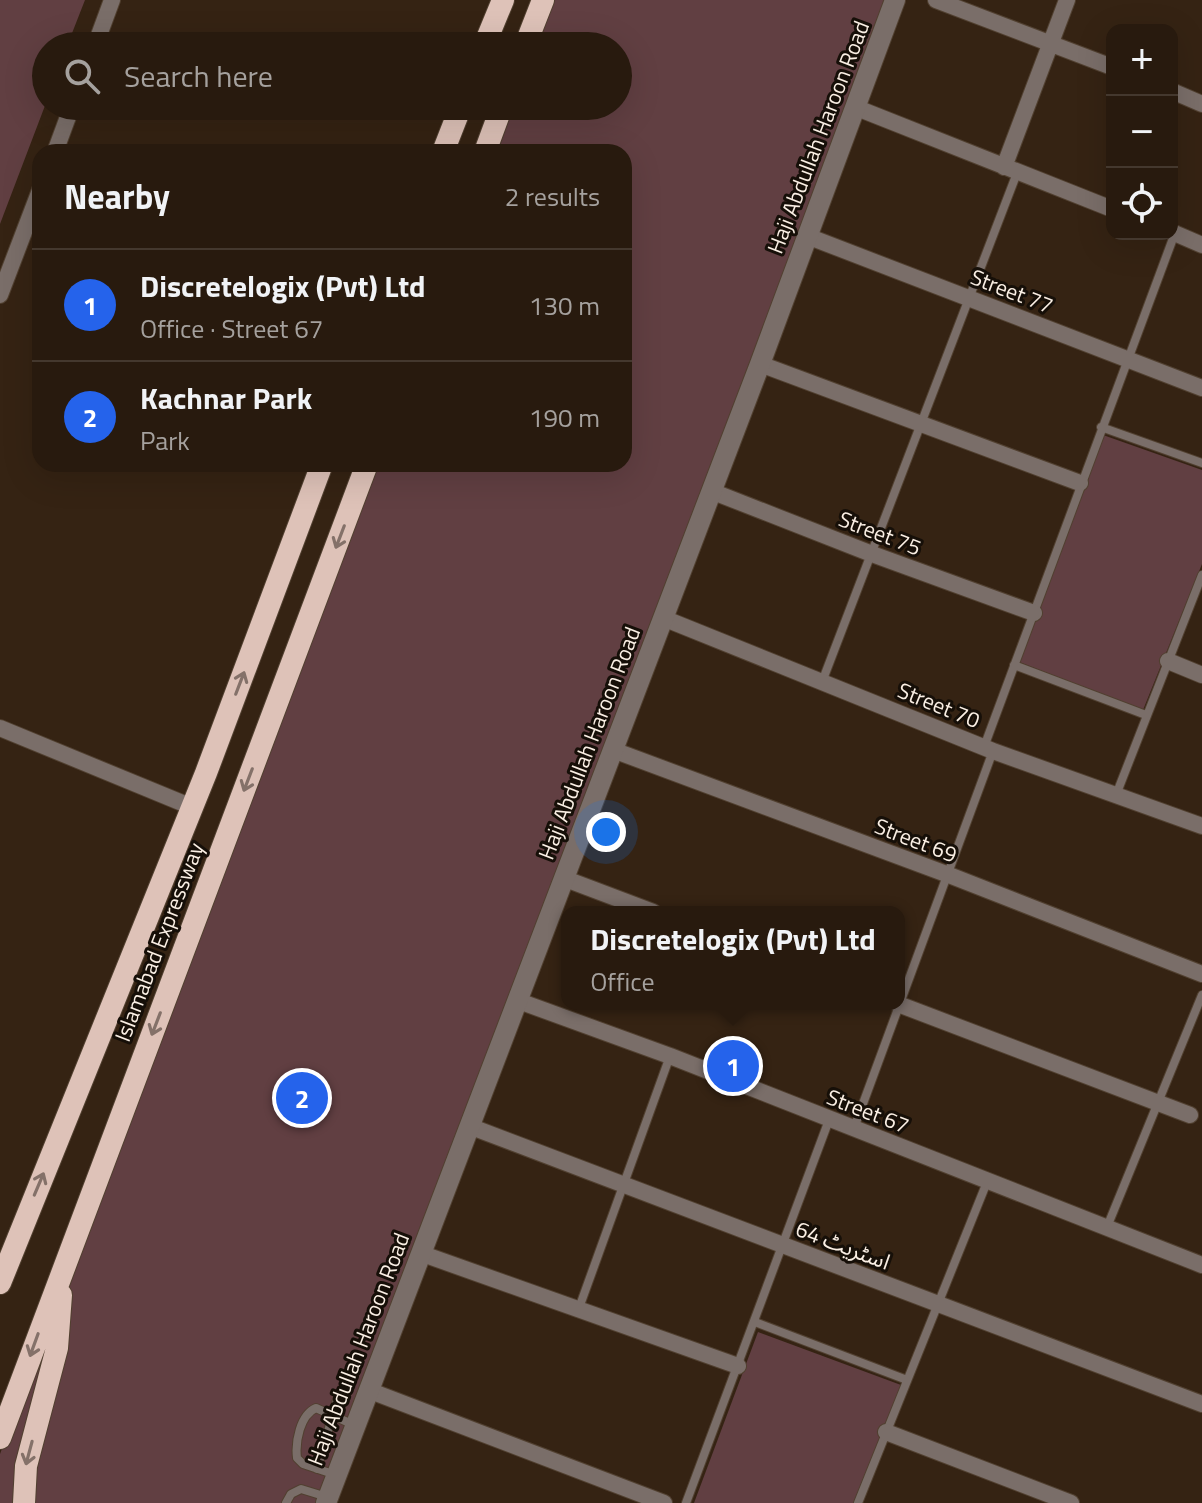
<!DOCTYPE html>
<meta charset="utf-8">
<style>
:root{--surface:#281a0e;--page:#302317;--text:#f1f3f6;--muted:#a5a19e;--line:#44382e;--accent:#2563eb}
body{margin:0;font-family:"Titillium Web","Noto Sans Arabic",sans-serif;background:var(--page);color:var(--text)}
.controls{position:absolute;right:24px;top:24px;display:grid;overflow:hidden;border-radius:16px;box-shadow:0 8px 32px #0002}
.controls button{width:72px;height:72px;display:grid;place-items:center;padding:0;border:0;border-bottom:2px solid var(--line);background:var(--surface);color:var(--text);font:40px sans-serif}
.you{position:absolute;left:606px;top:832px;width:28px;height:28px;margin:-20px;border:6px solid #fff;border-radius:50%;background:#1a73e8;box-shadow:0 0 0 12px #1a73e833}
.badge{display:grid;place-items:center;width:52px;height:52px;border-radius:50%;background:var(--accent);color:#fff;font-size:26px;font-weight:700}
.pin{position:absolute;translate:-50% -50%;border:4px solid #fff;box-shadow:0 2px 8px #0006}
.popup{position:absolute;left:561px;top:906px;width:344px;height:104px;box-sizing:border-box;display:grid;place-content:center;border-radius:16px;background:var(--surface);filter:drop-shadow(0 2px 6px #0005);font-size:26px;white-space:nowrap;color:var(--muted)}
.popup b{font-size:30px;color:var(--text)}
.popup::after{content:'';position:absolute;left:50%;top:100%;margin-left:-16px;border:16px solid transparent;border-top-color:var(--surface)}
.list{margin:0;padding:0;list-style:none}
h2{display:flex;justify-content:space-between;align-items:center;height:104px;margin:0;padding:0 32px;font-size:34px}
h2 small{font-size:26px;font-weight:400;color:var(--muted)}
.list li{display:grid;grid-template-columns:52px 1fr auto;gap:24px;align-items:center;box-sizing:border-box;height:112px;padding:0 32px;border-top:2px solid var(--line)}
.list b{display:block;font-size:30px;white-space:nowrap}
.list p{margin:0;font-size:26px;white-space:nowrap;color:var(--muted)}
.list em{font-size:26px;font-style:normal;color:var(--muted)}
.icon{flex:none;width:44px;height:44px;fill:none;stroke:currentColor;stroke-width:2;stroke-linecap:round;stroke-linejoin:round}
.map{position:relative;flex:none;width:1202px;height:1503px;overflow:hidden}
.search{position:absolute;background:var(--surface);box-shadow:0 8px 32px #0002;left:32px;top:32px;width:600px;height:88px;display:flex;align-items:center;gap:20px;box-sizing:border-box;padding:0 28px;border-radius:44px;color:var(--muted);font-size:30px}
.panel{position:absolute;background:var(--surface);box-shadow:0 8px 32px #0002;left:32px;top:144px;width:600px;height:328px;border-radius:24px}
.map>svg:first-child{display:block}
.green{fill:#613f42}
.lines{fill:none;stroke-linecap:round;stroke-linejoin:round}
.service-casing{stroke:#514030;stroke-width:10}
.minor-casing{stroke:#514030;stroke-width:18}
.tertiary-casing{stroke:#514030;stroke-width:22}
.trunk-casing{stroke:#514030;stroke-width:24}
.service{stroke:#7a6e69;stroke-width:8}
.minor{stroke:#7a6e69;stroke-width:16}
.tertiary{stroke:#7a6e69;stroke-width:20}
.trunk{stroke:#dec2b8;stroke-width:22}
.oneway{stroke:#847169}
.labels{text-anchor:middle;stroke-width:6;stroke-linejoin:round;paint-order:stroke}
.street-label{font-size:22px;fill:#faefe4;stroke:#160f08}
</style>
<div class="map">
<svg width="1202" height="1503" viewBox="0 0 1202 1503">
<rect width="100%" height="100%" fill="#352313"/>
<path class="green" d="M0 0H85L67 46H46V103L0 224Z
M544 0H893L316 1503H0V1454L370 464H624V152H487L504 106H618V46H527Z
M1103 435 1202 470V564L1143 710 1019 662Z
M758 1332 901 1385 854 1503H694Z"/>
<g class="lines">
<defs>
<path id="service" d="M1101 427 1202 463
M1014 665 1146 715
M822 682 1017 173
M984 747 1175 233
M1116 795 1202 575
M854 1128 993 751
M1107 1227 1202 995
M579 1308 670 1056
M755 1322 907 1380
M317 1469 338 1397
M336 1475 303 1464 297 1458C295 1442 300 1415 316 1408L354 1425
M286 1503 291 1494 301 1489 327 1497
M686 1503 829 1120
M858 1503 987 1182"/>
<path id="minor" d="M936 0 1112 67
M95 46 112 0
M1172 91 1202 104
M857 108 1112 209
M55 152 72 106
M1004 167 1067 0
M1172 232 1202 245
M807 236 1202 388
M0 295 40 190
M760 364 1080 483
M711 491 872 554 1034 613
M663 618 993 751 1202 826
M1168 661 1202 675
M0 728 192 807
M613 750 949 875 1202 974
M563 878 653 912
M516 1000 670 1056 1202 1265
M898 1004 1190 1115
M469 1126 1202 1404
M420 1253 738 1366
M368 1390 664 1503
M886 1432 1071 1503"/>
<path id="tertiary" d="M326 1503 760 364 895 0"/>
<path id="trunk" d="M484 46 503 0
M525 46 543 0
M443 152 461 106
M485 152 502 106
M0 1283 206 773 322 464
M0 1438 367 464
M24 1503 26 1466 57 1348 61 1295"/>
</defs>
<use href="#service" class="service-casing"/>
<use href="#minor" class="minor-casing"/>
<use href="#tertiary" class="tertiary-casing"/>
<use href="#trunk" class="trunk-casing"/>
<use href="#service" class="service"/>
<use href="#minor" class="minor"/>
<use href="#tertiary" class="tertiary"/>
<use href="#trunk" class="trunk"/>
</g>
<defs><path id="oneway-shaft" d="M-6 0H5M1.5-3L5.5 0L1.5 3" fill="none" stroke-width="1.6" stroke-linecap="round" stroke-linejoin="round" transform="scale(2)"/></defs>
<g class="oneway">
<use href="#oneway-shaft" transform="translate(340 537) rotate(111)"/>
<use href="#oneway-shaft" transform="translate(240 683) rotate(-69)"/>
<use href="#oneway-shaft" transform="translate(248 780) rotate(111)"/>
<use href="#oneway-shaft" transform="translate(156 1024) rotate(111)"/>
<use href="#oneway-shaft" transform="translate(39 1184) rotate(-67)"/>
<use href="#oneway-shaft" transform="translate(34 1345) rotate(110)"/>
<use href="#oneway-shaft" transform="translate(29 1453) rotate(105)"/>
</g>
<g class="labels">
<g class="street-label">
<text transform="translate(818 137) rotate(-69)" y="8">Haji Abdullah Haroon Road</text>
<text transform="translate(1012 291) rotate(21)" y="8">Street 77</text>
<text transform="translate(880 533) rotate(21)" y="8">Street 75</text>
<text transform="translate(939 705) rotate(22)" y="8">Street 70</text>
<text transform="translate(589 743) rotate(-69)" y="8">Haji Abdullah Haroon Road</text>
<text transform="translate(916 840) rotate(21)" y="8">Street 69</text>
<text transform="translate(159 942) rotate(-69)" y="8">Islamabad Expressway</text>
<text transform="translate(868 1111) rotate(21)" y="8">Street 67</text>
<text transform="translate(843 1245) rotate(21)" y="8">اسٹریٹ 64</text>
<text transform="translate(358 1349) rotate(-69)" y="8">Haji Abdullah Haroon Road</text>
</g>
</g>
</svg>
<div class="controls">
<button>+</button>
<button>−</button>
<button><svg class="icon" aria-label="locate" viewBox="0 0 24 24"><circle cx="12" cy="12" r="6"/><path d="M12 2v4M12 18v4M2 12h4M18 12h4"/></svg></button>
</div>
<div class="you"></div>
<div class="pin badge" style="left:733px;top:1066px">1</div>
<div class="popup"><b>Discretelogix (Pvt) Ltd</b>Office</div>
<div class="pin badge" style="left:302px;top:1098px">2</div>
<div class="search"><svg class="icon" aria-label="search" viewBox="0 0 24 24"><circle cx="10" cy="10" r="6"/><path d="M15 15l6 6"/></svg>Search here</div>
<section class="panel">
<h2>Nearby<small>2 results</small></h2>
<ul class="list">
<li><span class="badge">1</span><div><b>Discretelogix (Pvt) Ltd</b><p>Office · Street 67</p></div><em>130 m</em></li>
<li><span class="badge">2</span><div><b>Kachnar Park</b><p>Park</p></div><em>190 m</em></li>
</ul>
</section>
</div>
